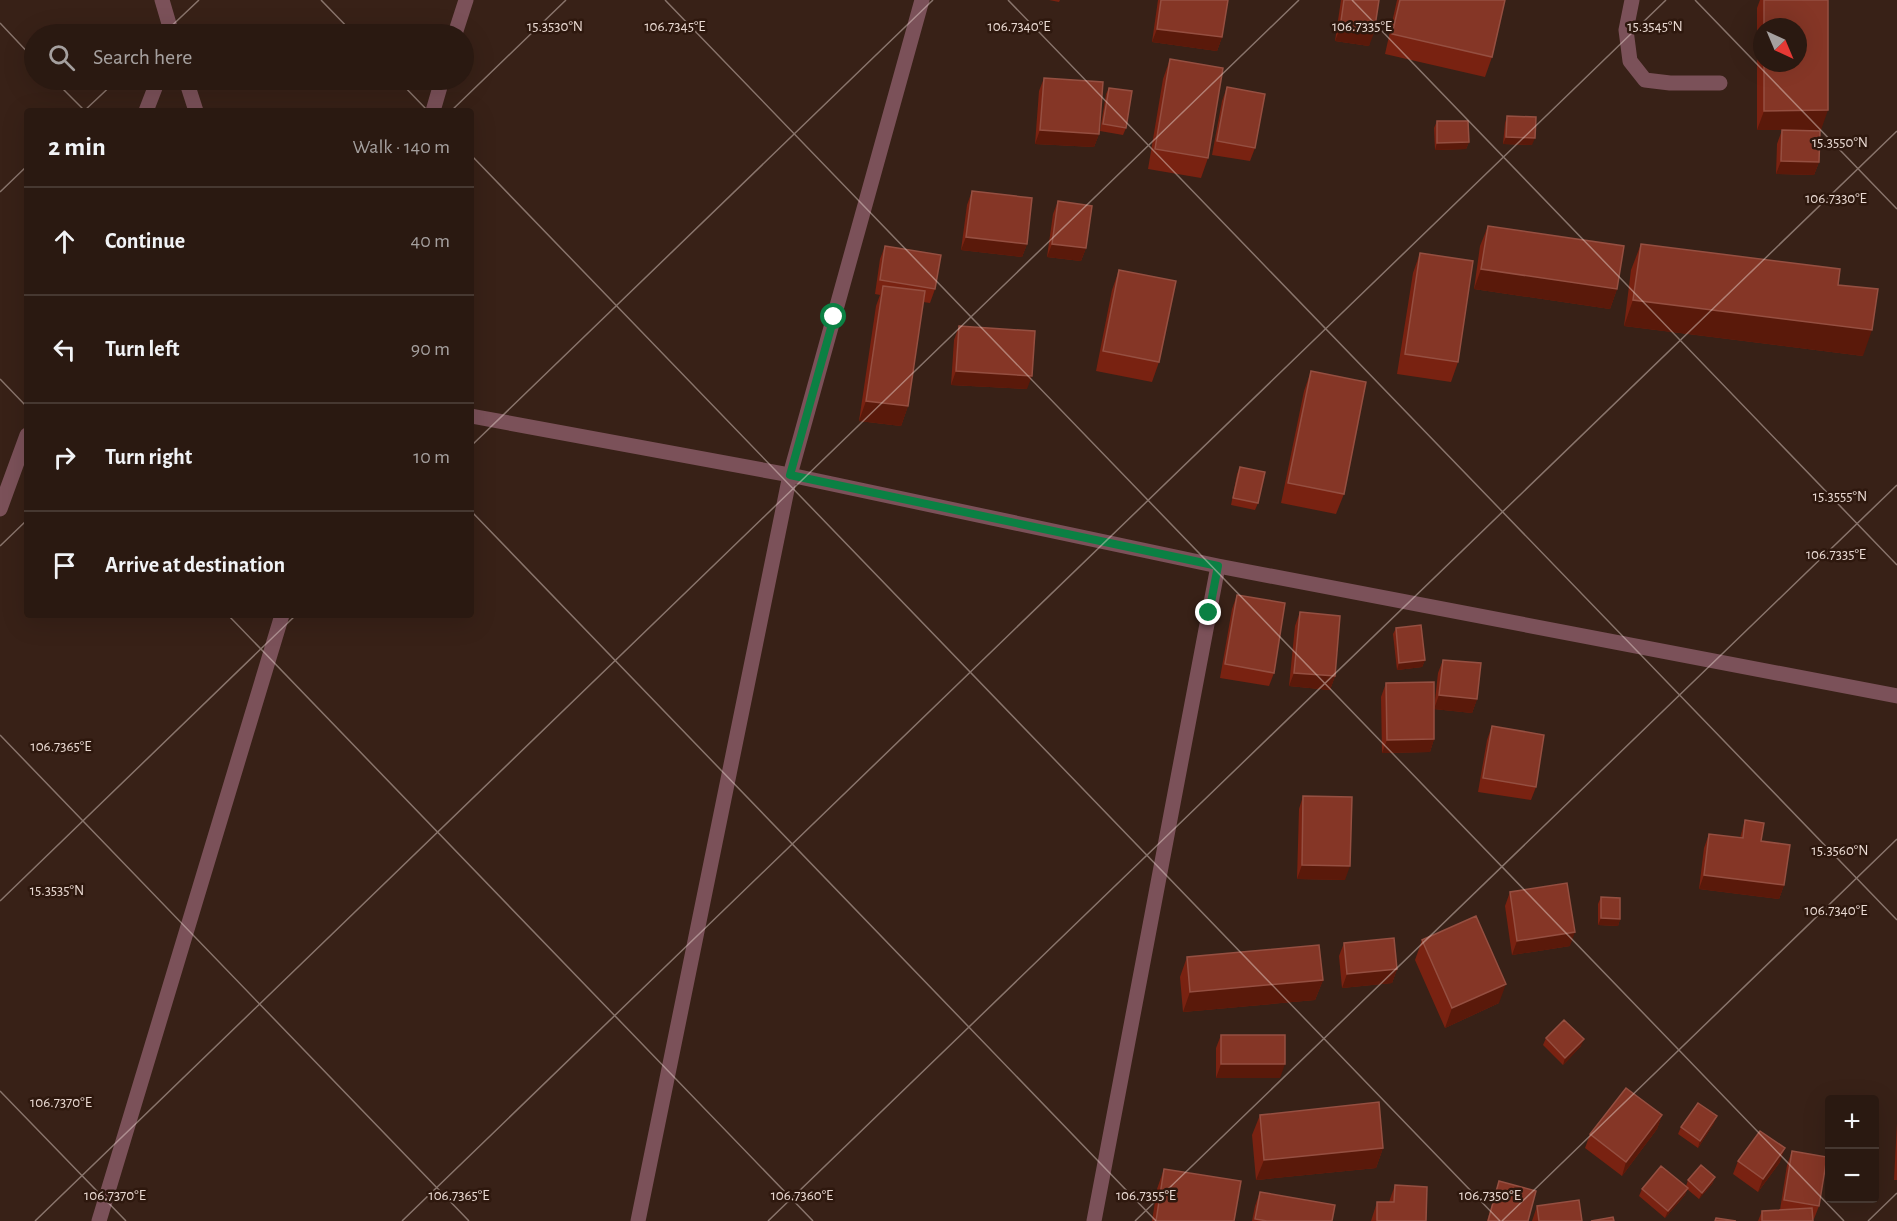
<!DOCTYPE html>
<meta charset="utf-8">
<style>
:root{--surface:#2a1911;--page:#36261f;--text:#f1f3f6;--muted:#a5a09f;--line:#463831}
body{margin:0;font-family:"Alegreya Sans",sans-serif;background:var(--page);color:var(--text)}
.controls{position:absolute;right:18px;bottom:18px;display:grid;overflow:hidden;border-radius:6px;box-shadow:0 6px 24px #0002}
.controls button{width:54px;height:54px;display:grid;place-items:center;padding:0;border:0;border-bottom:2px solid var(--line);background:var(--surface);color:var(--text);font:30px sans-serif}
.compass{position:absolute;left:1753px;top:18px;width:54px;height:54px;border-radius:50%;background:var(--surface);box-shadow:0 6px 24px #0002;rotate:136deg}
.stop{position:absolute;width:18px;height:18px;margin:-14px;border:4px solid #0b8043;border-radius:50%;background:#fff}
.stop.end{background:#0b8043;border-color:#fff;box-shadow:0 2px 6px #0008}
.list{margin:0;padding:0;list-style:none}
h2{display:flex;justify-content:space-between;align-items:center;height:78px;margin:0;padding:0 24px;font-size:26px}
h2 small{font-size:20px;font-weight:400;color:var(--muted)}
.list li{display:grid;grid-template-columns:39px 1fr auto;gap:18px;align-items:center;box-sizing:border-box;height:108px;padding:0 24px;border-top:2px solid var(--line)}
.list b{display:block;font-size:22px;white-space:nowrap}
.list em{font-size:20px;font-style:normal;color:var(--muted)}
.icon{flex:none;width:33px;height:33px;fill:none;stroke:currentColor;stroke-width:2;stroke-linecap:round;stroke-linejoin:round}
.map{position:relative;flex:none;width:1897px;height:1221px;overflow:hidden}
.search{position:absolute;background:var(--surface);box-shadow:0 6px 24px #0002;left:24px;top:24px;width:450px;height:66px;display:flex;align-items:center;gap:15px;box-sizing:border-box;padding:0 21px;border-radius:33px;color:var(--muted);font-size:22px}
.panel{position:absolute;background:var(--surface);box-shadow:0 6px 24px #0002;left:24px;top:108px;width:450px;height:510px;border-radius:6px}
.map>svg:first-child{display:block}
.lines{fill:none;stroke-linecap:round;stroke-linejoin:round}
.lane{stroke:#7b5159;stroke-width:15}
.street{stroke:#7b5159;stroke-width:15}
.wall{fill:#792211;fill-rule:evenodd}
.shaded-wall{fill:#5a190a}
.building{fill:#853626;stroke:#954f41;stroke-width:1.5}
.route{stroke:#0b8043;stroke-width:8}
.ticks{fill:none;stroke:#eadad3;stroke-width:1.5;stroke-opacity:0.45}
.ticks-label{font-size:15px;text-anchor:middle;fill:#eadad3;stroke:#2e180e;stroke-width:5;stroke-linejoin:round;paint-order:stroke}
</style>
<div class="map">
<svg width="1897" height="1221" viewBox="0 0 1897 1221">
<rect width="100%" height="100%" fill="#382117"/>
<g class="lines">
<path class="lane" d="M1632 0 1626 30 1630 61 1645 80 1670 83H1720"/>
<path class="street" d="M162 0 172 34
M455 34 466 0
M186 80 196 111
M146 111 158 80
M433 111 442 80
M471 416 790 475 1218 566 1897 696
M0 509 27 435
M99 1221 282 615
M638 1221 790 475 922 0
M1094 1221 1218 566"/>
</g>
<path class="wall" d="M1049 0H1060L1059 2Z
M1158 0H1228L1222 37 1217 51 1152 42Z
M1341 0H1379L1369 46 1335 41Z
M1397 0H1505L1492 57 1485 77 1385 54Z
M1760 0H1828L1821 130H1757V8ZM1762 27H1798V63H1762Z
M1170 59 1208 158 1201 178 1148 169 1163 79Z
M1044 78 1099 134 1094 147 1035 144 1039 91Z
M1227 87 1255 148 1250 161 1212 155 1222 101Z
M1109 88 1126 128 1123 135 1100 131 1106 94Z
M1507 116 1532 145 1503 144 1505 123Z
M1437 121 1469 142 1466 149 1435 150 1434 128Z
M1782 130 1819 162 1814 175 1776 174 1777 144Z
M972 191 1027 244 1022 257 961 250 967 205Z
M1058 201 1086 248 1081 261 1047 257 1053 214Z
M1488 226 1617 289 1610 309 1474 289 1480 246Z
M1641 244 1838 285 1863 356 1624 326 1631 270Z
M885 246 935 289 930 303 923 302 908 406 901 426 859 421 876 306 880 295 875 294 880 259Z
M1420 253 1458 362 1451 382 1397 374 1413 273Z
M1119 270 1159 362 1152 382 1096 371 1112 290Z
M959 326 1027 389 951 385 954 340Z
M1311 371 1344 494 1336 514 1281 503 1304 391Z
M1240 467 1258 503 1255 510 1231 505 1237 474Z
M1237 595 1274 673 1269 686 1220 678 1232 609Z
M1300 612 1335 676 1330 690 1289 686 1295 626Z
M1396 628 1425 660 1422 667 1397 670 1393 634Z
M1443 660 1477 699 1472 713 1434 709 1438 673Z
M1386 683 1434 739 1430 752 1382 753 1381 697Z
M1492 726 1536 787 1531 800 1478 792 1487 740Z
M1303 796 1345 880 1297 879 1299 809Z
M1745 820 1761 841 1784 885 1779 899 1699 889 1704 848 1709 834 1740 838Z
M1510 892 1570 946 1512 955 1505 906Z
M1601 897 1620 919 1618 926 1598 925V904Z
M1422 940 1499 1003 1445 1028 1415 960Z
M1344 943 1397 969 1392 983 1342 988 1339 956Z
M1187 957 1323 980 1315 1000 1183 1012 1180 977Z
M1221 1035 1280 1078H1216V1048Z
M1546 1038 1581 1046 1563 1065 1543 1045Z
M1260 1115 1383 1148 1376 1168 1256 1180 1252 1135Z
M1662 1115 1657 1129 1622 1176 1585 1148 1590 1134Z
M1714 1123 1698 1148 1678 1134 1681 1127Z
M1897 1123V1180H1894Z
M1792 1151 1819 1206 1814 1219 1780 1210 1787 1165Z
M1738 1161 1780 1162 1758 1192 1733 1174Z
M1164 1169 1234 1221H1152L1157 1189Z
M1715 1177 1712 1184 1699 1199 1687 1189 1685 1195 1665 1218 1639 1196 1642 1189 1686 1186 1688 1180Z
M1499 1181 1528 1221H1487Z
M1395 1185 1426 1221H1371L1377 1202H1389Z
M1260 1192 1332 1221H1252L1255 1206Z
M1537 1206 1582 1221H1532Z
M1762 1211V1221H1758Z"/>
<path class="shaded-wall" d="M1340 28 1374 33 1369 46 1335 41Z
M1157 29 1222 37 1217 51 1152 42Z
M1828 110 1821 130H1757L1764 111Z
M1040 130 1099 134 1094 147 1035 144Z
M1506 137 1535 138 1532 145 1503 144Z
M1469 142 1466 149 1435 150 1437 143Z
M1781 161 1819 162 1814 175 1776 174Z
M966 237 1027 244 1022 257 961 250Z
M1052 244 1086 248 1081 261 1047 257Z
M1481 269 1617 289 1610 309 1474 289Z
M1633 300 1872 330 1863 356 1624 326Z
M956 371 1032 376 1027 389 951 385Z
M866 401 908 406 901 426 859 421Z
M1425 660 1422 667 1397 670 1399 663Z
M1294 673 1335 676 1330 690 1289 686Z
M1439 695 1477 699 1472 713 1434 709Z
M1434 739 1430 752 1382 753 1387 740Z
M1302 865 1350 866 1345 880 1297 879Z
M1704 875 1784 885 1779 899 1699 889Z
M1601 918 1620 919 1618 926 1598 925Z
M1575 932 1570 946 1512 955 1517 941Z
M1397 969 1392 983 1342 988 1347 974Z
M1323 980 1315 1000 1183 1012 1190 992Z
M1506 984 1499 1003 1445 1028 1452 1008Z
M1584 1039 1581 1046 1563 1065 1565 1058Z
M1221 1064H1285L1280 1078H1216Z
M1662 1115 1657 1129 1622 1176 1626 1162Z
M1717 1116 1714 1123 1698 1148 1700 1141Z
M1383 1148 1376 1168 1256 1180 1264 1160Z
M1785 1148 1780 1162 1758 1192 1763 1179Z
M1715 1177 1712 1184 1699 1199 1702 1193Z
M1688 1188 1685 1195 1665 1218 1668 1211Z"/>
<path class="building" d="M1161 0H1228L1222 37 1157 29Z
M1344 0H1379L1374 33 1340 28Z
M1400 0H1505L1492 57 1392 34Z
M1764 0H1828V110L1764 111V63H1798V27H1764Z
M1170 59 1223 68 1208 158 1155 149Z
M1044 78 1103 82 1099 134 1040 130Z
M1227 87 1265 94 1255 148 1217 141Z
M1109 88 1132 91 1126 128 1103 124Z
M1507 116 1536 117 1535 138 1506 137Z
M1437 121H1468L1469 142 1437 143Z
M1782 130 1820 131 1819 162 1781 161Z
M972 191 1032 198 1027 244 966 237Z
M1058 201 1092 206 1086 248 1052 244Z
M1488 226 1624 246 1617 289 1481 269Z
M1641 244 1840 269 1838 285 1878 289 1872 330 1633 300Z
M885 246 941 255 935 289 880 280Z
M1420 253 1473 261 1458 362 1405 354Z
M1119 270 1176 281 1159 362 1103 351Z
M883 286 925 291 908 406 866 401Z
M959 326 1035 331 1032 376 956 371Z
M1311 371 1366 382 1344 494 1288 483Z
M1240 467 1265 472 1258 503 1233 498Z
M1237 595 1285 603 1274 673 1225 664Z
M1300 612 1340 616 1335 676 1294 673Z
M1421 625 1425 660 1399 663 1396 628Z
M1443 660 1481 663 1477 699 1439 695Z
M1434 682V739L1387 740 1386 683Z
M1492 726 1544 735 1536 787 1483 778Z
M1303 796 1352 797 1350 866 1302 865Z
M1745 820 1764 823 1761 841 1790 845 1784 885 1704 875 1709 834 1743 838Z
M1567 883 1575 932 1517 941 1510 892Z
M1601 897 1620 898V919L1601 918Z
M1476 916 1506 984 1452 1008 1422 940Z
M1394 938 1397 969 1347 974 1344 943Z
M1319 945 1323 980 1190 992 1187 957Z
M1564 1020 1584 1039 1565 1058 1546 1038Z
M1221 1035H1285V1064H1221Z
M1626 1088 1662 1115 1626 1162 1590 1134Z
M1379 1102 1383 1148 1264 1160 1260 1115Z
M1698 1103 1717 1116 1700 1141 1681 1127Z
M1760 1131 1785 1148 1763 1179 1738 1161Z
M1792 1151 1827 1157 1819 1206 1784 1200Z
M1701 1165 1715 1177 1702 1193 1688 1180Z
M1661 1166 1688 1188 1668 1211 1642 1189Z
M1164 1169 1241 1181 1234 1221H1156Z
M1499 1181 1536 1191 1528 1221H1488Z
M1395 1185 1427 1187 1426 1221H1377V1202H1394Z
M1260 1192 1335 1205 1332 1221H1267L1255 1219Z
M1579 1200 1582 1221H1539L1537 1206Z
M1812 1208 1813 1221H1762V1211Z
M1613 1217 1614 1221H1591Z
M1716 1218 1736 1221H1715Z"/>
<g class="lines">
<path class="route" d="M834 317 790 475 1218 566 1209 613"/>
</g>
<path class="ticks" d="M321 0 354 34M665 0 1844 1221M1008 0 1897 920M1352 0 1897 565M1695 0 1897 209M0 23 34 59M163 34 199 0M54 80 85 111M398 80 428 111M84 111 117 80M451 111 566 0M471 155 1500 1221M0 192 27 166M0 379 27 407M471 446 933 0M471 511 1156 1221M0 546 27 520M228 615 813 1221M0 735 469 1221M0 901 296 615M0 1091 126 1221M35 1221 1299 0M402 1221 1666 0M768 1221 1897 131M1135 1221 1897 485M1502 1221 1897 839M1868 1221 1897 1193"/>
<g class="ticks-label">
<text x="555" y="31">15.3530°N</text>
<text x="1655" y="31">15.3545°N</text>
<text x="675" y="31">106.7345°E</text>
<text x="1019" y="31">106.7340°E</text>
<text x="1362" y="31">106.7335°E</text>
<text x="1840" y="147">15.3550°N</text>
<text x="1836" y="203">106.7330°E</text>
<text x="1840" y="501">15.3555°N</text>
<text x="1836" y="559">106.7335°E</text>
<text x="61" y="751">106.7365°E</text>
<text x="1840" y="855">15.3560°N</text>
<text x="57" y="895">15.3535°N</text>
<text x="1836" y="915">106.7340°E</text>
<text x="61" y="1107">106.7370°E</text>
<text x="115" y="1200">106.7370°E</text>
<text x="459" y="1200">106.7365°E</text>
<text x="802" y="1200">106.7360°E</text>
<text x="1146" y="1200">106.7355°E</text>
<text x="1490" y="1200">106.7350°E</text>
</g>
</svg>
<div class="controls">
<button>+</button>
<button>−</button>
</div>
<svg class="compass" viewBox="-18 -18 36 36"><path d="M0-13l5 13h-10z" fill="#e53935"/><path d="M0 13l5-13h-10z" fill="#a5a09f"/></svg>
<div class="stop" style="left:834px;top:317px"></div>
<div class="stop end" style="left:1209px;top:613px"></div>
<div class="search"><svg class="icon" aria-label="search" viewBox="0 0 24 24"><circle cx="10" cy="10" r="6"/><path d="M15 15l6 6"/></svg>Search here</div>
<section class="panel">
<h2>2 min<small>Walk · 140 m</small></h2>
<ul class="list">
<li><svg class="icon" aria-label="ahead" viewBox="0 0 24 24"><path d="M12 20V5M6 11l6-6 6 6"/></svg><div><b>Continue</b></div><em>40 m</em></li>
<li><svg class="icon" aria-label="left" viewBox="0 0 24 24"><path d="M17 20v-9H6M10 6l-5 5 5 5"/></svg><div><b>Turn left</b></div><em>90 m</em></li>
<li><svg class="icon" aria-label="right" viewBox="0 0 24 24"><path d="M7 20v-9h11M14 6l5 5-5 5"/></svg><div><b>Turn right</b></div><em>10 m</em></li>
<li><svg class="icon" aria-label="arrive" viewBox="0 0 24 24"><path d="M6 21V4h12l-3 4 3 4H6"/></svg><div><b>Arrive at destination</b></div></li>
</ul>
</section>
</div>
